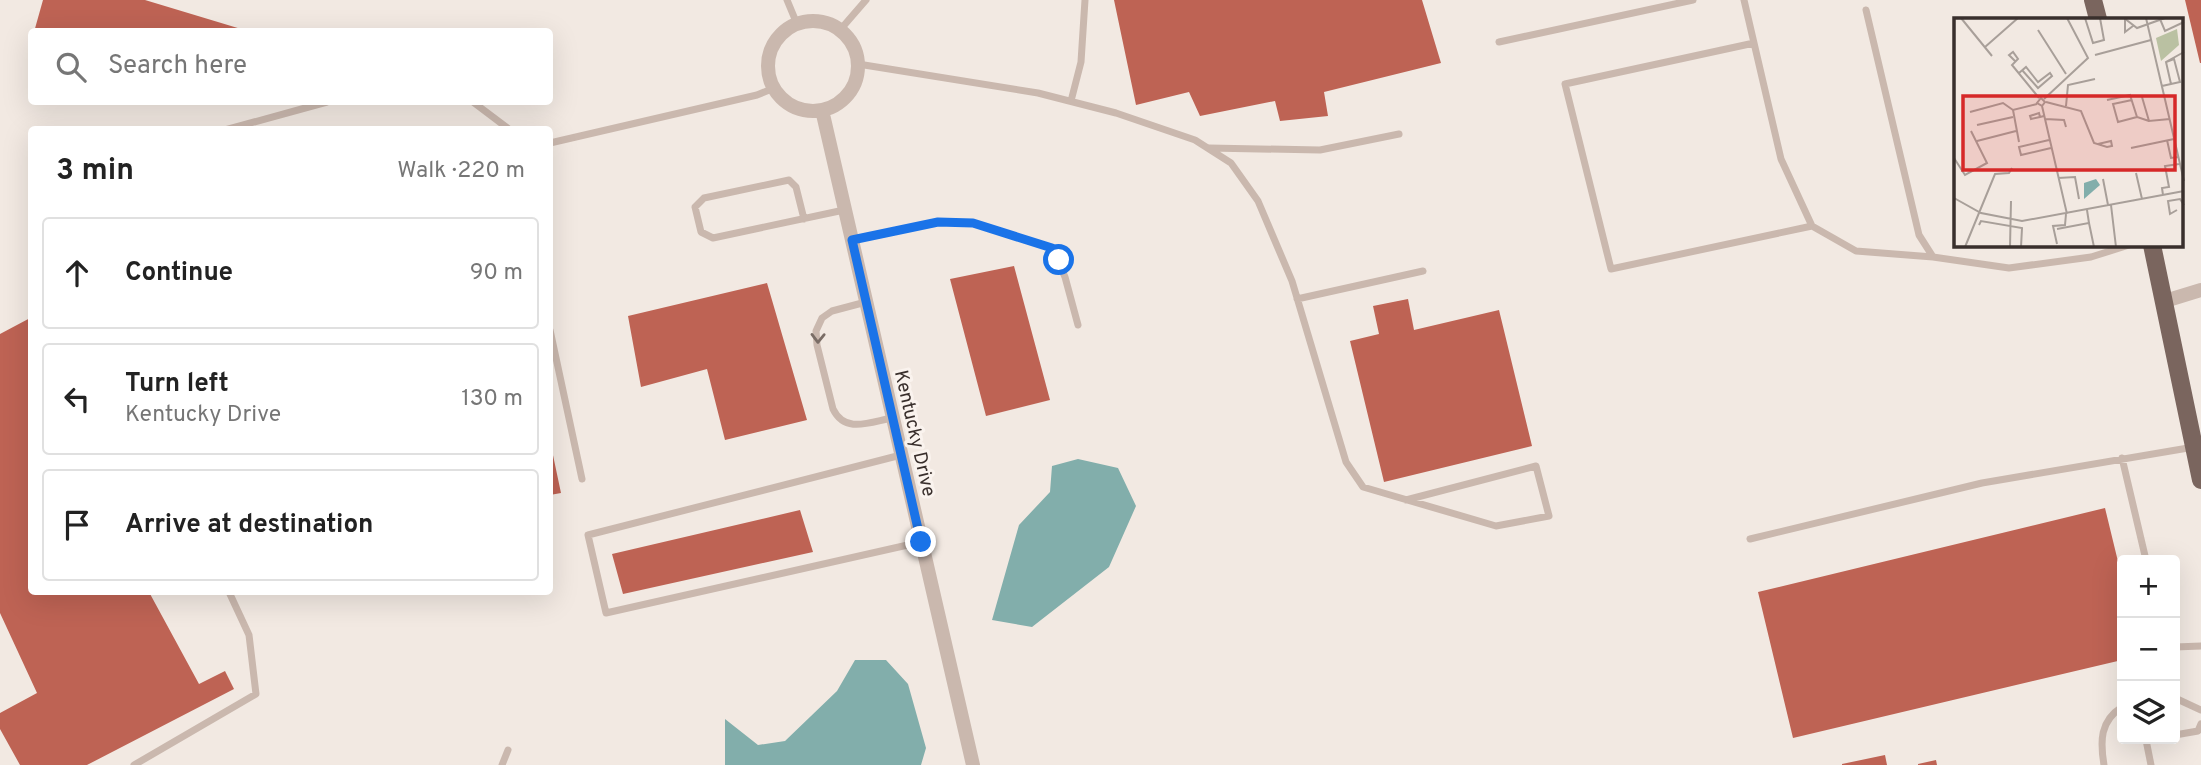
<!DOCTYPE html>
<meta charset="utf-8">
<style>
:root{--surface:#fff;--page:#f2f2f2;--text:#222;--muted:#767676;--line:#e0e0e0}
body{margin:0;font-family:Overpass,sans-serif;background:var(--page);color:var(--text)}
.controls{position:absolute;right:21px;bottom:21px;display:grid;overflow:hidden;border-radius:7px;box-shadow:0 7px 28px #0002}
.controls button{width:63px;height:63px;display:grid;place-items:center;padding:0;border:0;border-bottom:2px solid var(--line);background:var(--surface);color:var(--text);font:35px sans-serif}
.stop{position:absolute;width:21px;height:21px;margin:-16px;border:5px solid #1a73e8;border-radius:50%;background:#fff}
.stop.end{background:#1a73e8;border-color:#fff;box-shadow:0 2px 7px #0008}
.list{margin:0;padding:0;list-style:none}
h2{display:flex;justify-content:space-between;align-items:center;height:91px;margin:0;padding:0 28px;font-size:30px}
h2 small{font-size:23px;font-weight:400;color:var(--muted)}
.list li{display:grid;grid-template-columns:46px 1fr auto;gap:21px;align-items:center;box-sizing:border-box;height:112px;margin:0 14px 14px;padding:0 14px;border:2px solid var(--line);border-radius:7px}
.list b{display:block;font-size:26px;white-space:nowrap}
.list p{margin:0;font-size:23px;white-space:nowrap;color:var(--muted)}
.list em{font-size:23px;font-style:normal;color:var(--muted)}
.icon{flex:none;width:38px;height:38px;fill:none;stroke:currentColor;stroke-width:2;stroke-linecap:round;stroke-linejoin:round}
.map{position:relative;flex:none;width:2201px;height:765px;overflow:hidden}
.search{position:absolute;background:var(--surface);box-shadow:0 7px 28px #0002;left:28px;top:28px;width:525px;height:77px;display:flex;align-items:center;gap:18px;box-sizing:border-box;padding:0 24px;border-radius:7px;color:var(--muted);font-size:26px}
.panel{position:absolute;background:var(--surface);box-shadow:0 7px 28px #0002;left:28px;top:126px;width:525px;height:469px;border-radius:7px}
.map>svg:first-child{display:block}
.water{fill:#82aeab}
.building{fill:#be6354}
.lines{fill:none;stroke-linecap:round;stroke-linejoin:round}
.lane{stroke:#cab8ae;stroke-width:7}
.street{stroke:#cab8ae;stroke-width:14}
.primary{stroke:#7a655e;stroke-width:18}
.oneway{stroke:#7a6d66}
.route{stroke:#1a73e8;stroke-width:9}
.labels{text-anchor:middle;stroke-width:6;stroke-linejoin:round;paint-order:stroke}
.street-label{font-size:19px;fill:#392f2c;stroke:#faf3ee}
.inset-road{fill:none;stroke:#a89f99;stroke-width:2}
.view{fill:#d62828;fill-opacity:0.15;stroke:#d62828;stroke-width:3.5}
.inset-edge{fill:none;stroke:#392f2c;stroke-width:3.5}
</style>
<div class="map">
<svg width="2201" height="765" viewBox="0 0 2201 765">
<rect width="100%" height="100%" fill="#f2e9e2"/>
<path class="water" d="M1078 459 1118 468 1136 506 1109 567 1032 627 992 620 1019 525 1050 492 1052 466Z
M855 660H886L908 684 926 748 921 765H725V719L758 745 785 741 837 691Z"/>
<path class="building" d="M43 0H145L251 32H34Z
M1114 0H1422L1441 63 1324 92 1328 116 1280 121 1275 101 1200 116 1189 92 1136 105Z
M2185 0H2201V63H2200Z
M1014 266 1050 400 986 416 950 279Z
M767 283 807 420 725 440 707 369 641 387 628 316Z
M1408 299 1414 330 1499 310 1532 446 1384 482 1350 341 1379 334 1373 306Z
M32 317V592H149L199 684 225 671 234 689 87 765H20L0 729V713L37 693 0 613V334Z
M550 441 561 493 550 495Z
M2105 508 2122 578V660L1793 738 1758 592Z
M800 510 813 552 623 594 612 554Z
M1885 755 1887 765H1842V764Z
M1936 760 1937 765H1918V764Z"/>
<g class="lines">
<path class="lane" d="M787 0 797 24
M1744 0 1781 159 1812 226 1856 251 1933 257
M1866 10 1919 235 1933 257 2009 268 2091 257 2129 245
M840 30 866 0
M1499 42 1693 0
M1754 43 1565 84 1611 269 1812 226
M858 64 1038 93 1116 113 1195 140 1231 163 1258 201 1292 281 1346 462 1363 487 1496 526 1549 516 1536 466 1406 500
M1071 101 1081 62 1085 0
M473 102 510 130
M225 130 327 102
M550 143 757 95 774 88
M1209 148 1320 150 1399 134
M804 219 796 187 789 180 704 198 695 207 701 232 713 238 844 210
M853 240 938 222 973 223 1052 248 1065 277 1078 325
M1297 299 1423 271
M866 302 832 311 822 318 816 331 817 345 833 409C845 434 870 422 892 418
M550 330 582 479
M901 455 588 535 606 613 921 542
M2122 458 2146 560
M1750 539 1982 483 2194 447
M2175 647 2201 646
M2175 698 2201 710
M2175 735 2198 731 2201 724
M134 765 256 694 249 635 229 592
M502 765 508 750
M2104 765C2100 741 2100 721 2122 707
M2151 765 2146 740 2152 739"/>
<path class="street" d="M768 66a45 45 0 1 1 90 0a45 45 0 1 1-90 0Z
M822 110 973 765
M2165 301 2201 290"/>
<path class="primary" d="M2093 0 2098 19
M2152 245 2201 480"/>
</g>
<defs><path id="oneway-chevron" d="M-2-3.5L2.5 0L-2 3.5" fill="none" stroke-width="1.6" stroke-linecap="round" stroke-linejoin="round" transform="scale(1.75)"/></defs>
<use class="oneway" href="#oneway-chevron" transform="translate(818 338) rotate(91)"/>
<g class="lines">
<path class="route" d="M921 542 852 240 938 222 973 223 1052 248 1059 260"/>
</g>
<g class="labels">
<g class="street-label">
<text transform="translate(916 433) rotate(77)" y="7">Kentucky Drive</text>
</g>
</g>
<g transform="translate(1954 18)">
<rect width="229" height="229" fill="#f2e9e2"/>
<path d="M223 11 225 27 207 43 202 20Z" fill="#bac1a2"/>
<path d="M142 161 146 167 130 181V165Z" fill="#82aeab"/>
<path class="inset-road" d="M7 0 38 38M131 0 139 25 150 22 146 0M170 0 183 10 211 0M192 0 230 163M171 1V14L179 8M206 1 211 13 230 4M84 12 112 56M31 29 64 0M141 37 197 22M61 43 55 37 59 34 64 41 58 47 85 80M65 55 72 49 84 64 96 55 98 58 84 70 68 52M217 66 212 44 230 34M208 68 226 64 220 41 212 44M188 79 195 103 216 101M90 81 134 40 113 0M153 82 176 77 183 99 195 103M178 82 159 86 164 104 183 99M92 84 127 93 140 125 153 129 158 128 157 123 144 126M88 88 91 84 87 80 83 85 88 88 113 196M112 88 114 67 141 61M59 92 65 124M16 94 49 85 59 92 83 86M86 99 85 95 76 98 77 101 86 99 90 98M91 101 110 102 112 109M23 107 59 99M95 122 65 129 67 137 97 130M213 122 217 140 224 139M23 123 62 113M177 130 220 121M0 140 11 157 33 145 17 113M182 155 188 181M104 160 121 159 125 181M149 161 154 187M209 177 208 170 215 169 211 148 225 146M0 180 27 195 68 203 230 173M157 187 162 229M223 192 216 196 214 183 226 181 230 187M135 205 140 229M25 207 27 203 68 210 67 229M103 211 135 205 133 192M103 226 99 208 111 207 112 196M11 229 41 156 55 155 58 150M56 229 57 183"/>
<path class="view" d="M9 78H221V152H9Z"/>
<rect width="229" height="229" class="inset-edge"/>
</g>
</svg>
<div class="controls">
<button>+</button>
<button>−</button>
<button><svg class="icon" aria-label="layers" viewBox="0 0 24 24"><path d="M12 4l9 5-9 5-9-5zM3 14l9 5 9-5"/></svg></button>
</div>
<div class="stop" style="left:1059px;top:260px"></div>
<div class="stop end" style="left:921px;top:542px"></div>
<div class="search"><svg class="icon" aria-label="search" viewBox="0 0 24 24"><circle cx="10" cy="10" r="6"/><path d="M15 15l6 6"/></svg>Search here</div>
<section class="panel">
<h2>3 min<small>Walk · 220 m</small></h2>
<ul class="list">
<li><svg class="icon" aria-label="ahead" viewBox="0 0 24 24"><path d="M12 20V5M6 11l6-6 6 6"/></svg><div><b>Continue</b></div><em>90 m</em></li>
<li><svg class="icon" aria-label="left" viewBox="0 0 24 24"><path d="M17 20v-9H6M10 6l-5 5 5 5"/></svg><div><b>Turn left</b><p>Kentucky Drive</p></div><em>130 m</em></li>
<li><svg class="icon" aria-label="arrive" viewBox="0 0 24 24"><path d="M6 21V4h12l-3 4 3 4H6"/></svg><div><b>Arrive at destination</b></div></li>
</ul>
</section>
</div>
